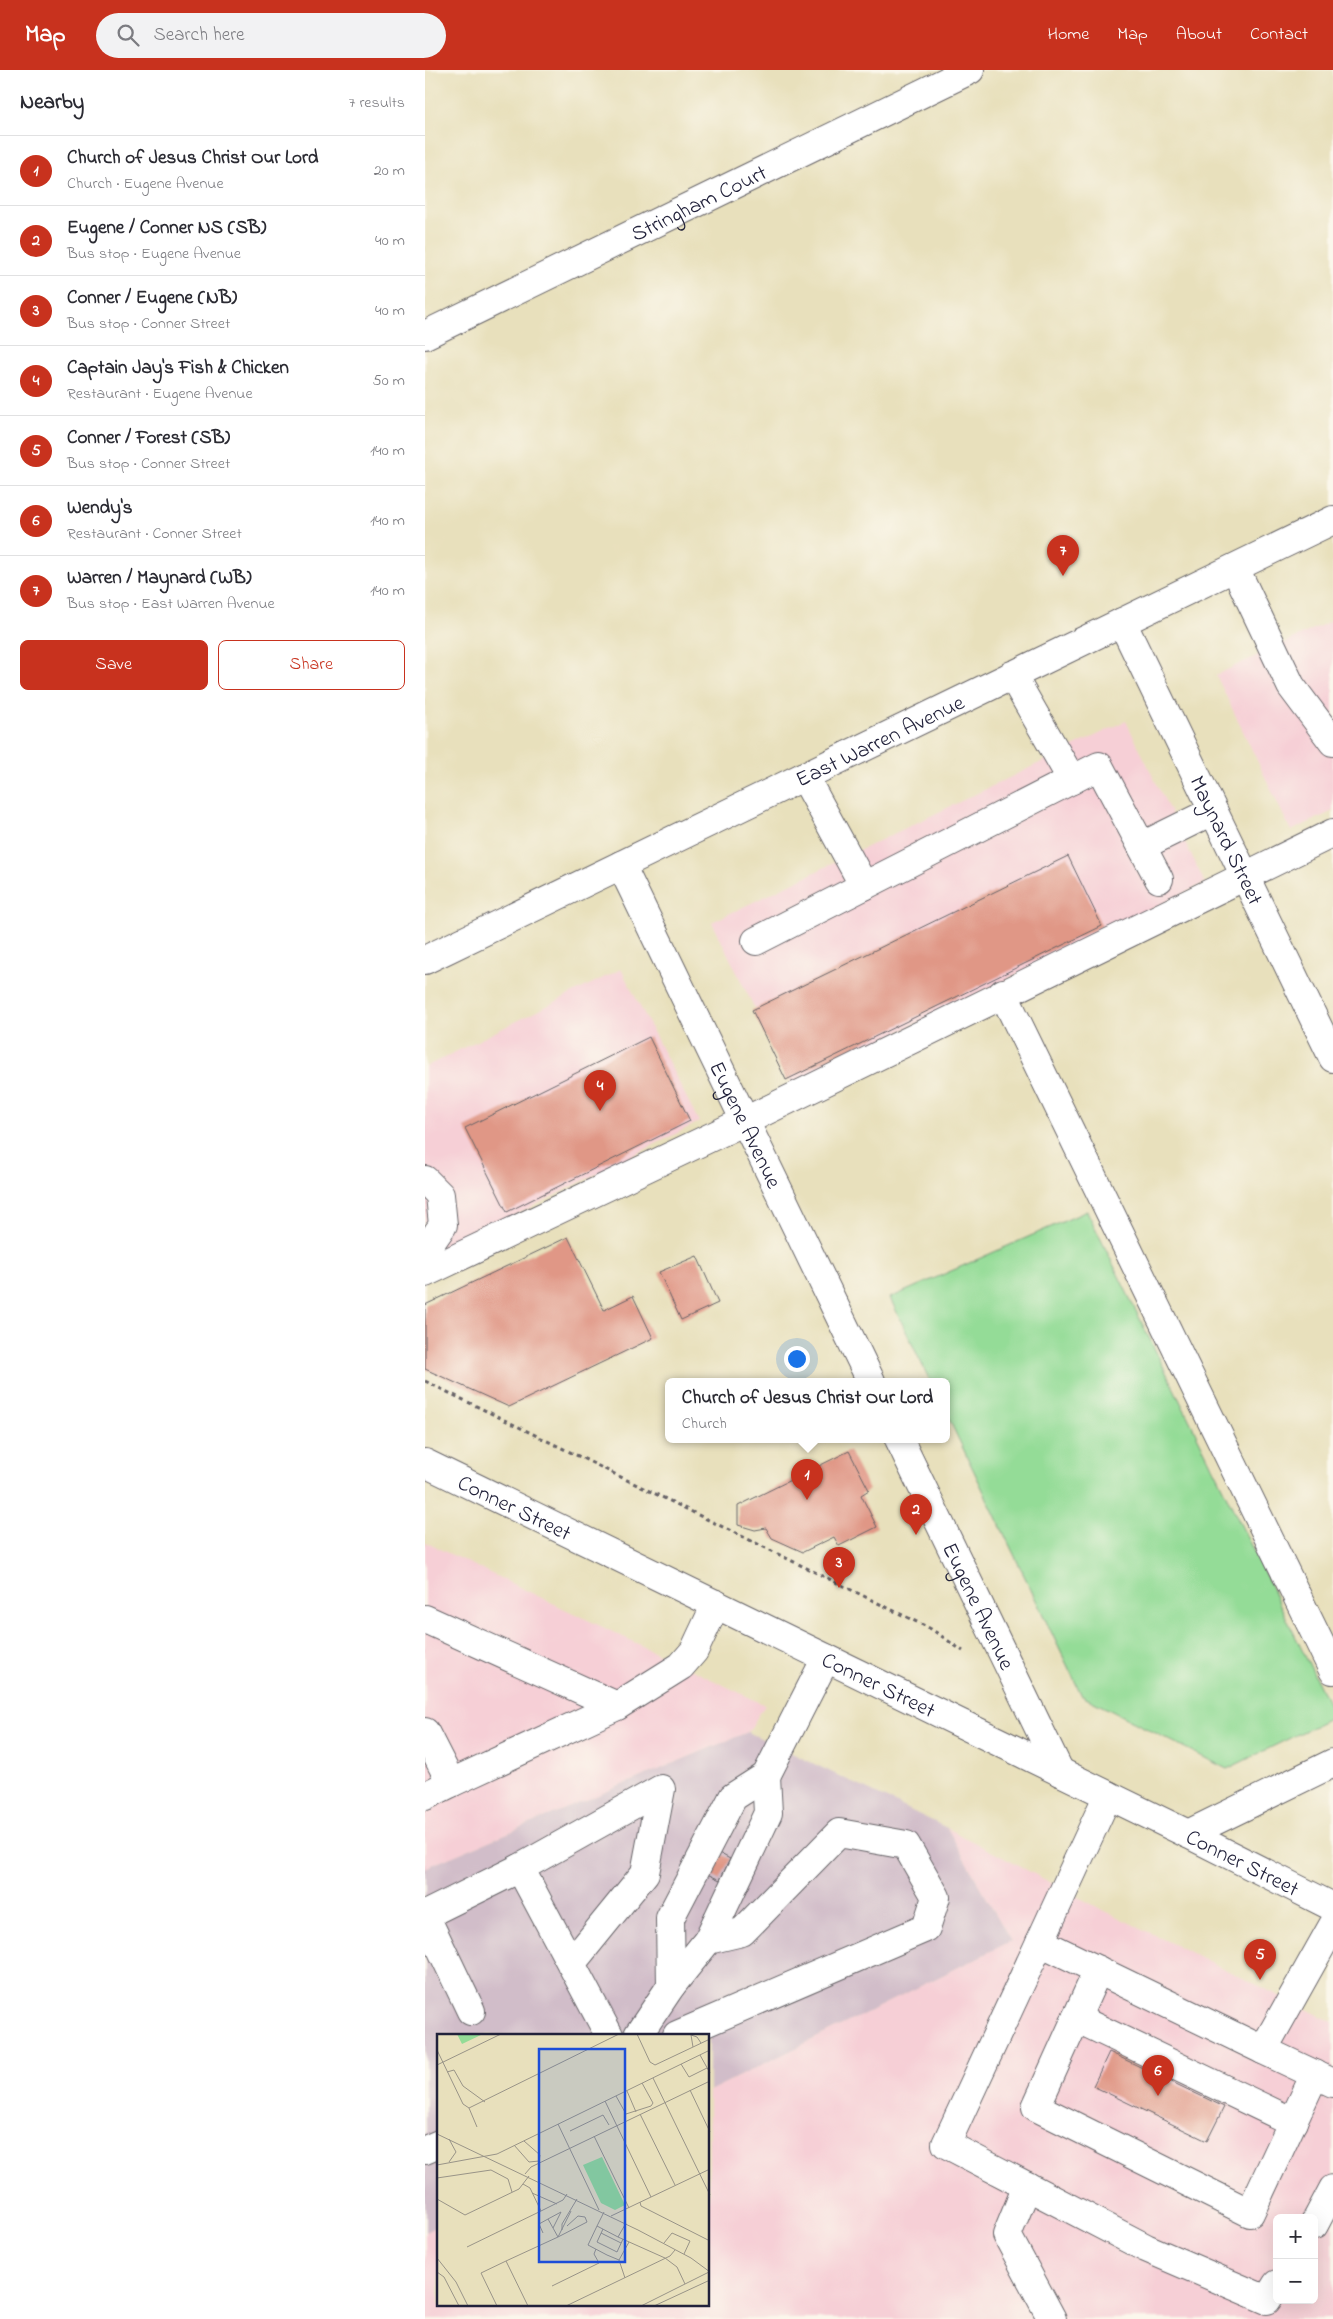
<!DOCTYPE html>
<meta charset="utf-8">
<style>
:root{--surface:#fff;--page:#f2f2f3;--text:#2b2b33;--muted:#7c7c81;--line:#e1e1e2;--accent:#c8321e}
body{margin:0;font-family:"Indie Flower",sans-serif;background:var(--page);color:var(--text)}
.controls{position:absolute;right:15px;bottom:15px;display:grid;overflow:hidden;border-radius:8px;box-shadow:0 5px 20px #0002}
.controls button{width:45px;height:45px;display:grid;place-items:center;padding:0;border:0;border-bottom:1px solid var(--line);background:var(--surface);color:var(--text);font:25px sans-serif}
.you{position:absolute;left:371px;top:1288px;width:18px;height:18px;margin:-12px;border:4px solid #fff;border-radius:50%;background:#1a73e8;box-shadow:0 0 0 8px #1a73e833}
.badge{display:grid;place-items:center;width:32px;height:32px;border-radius:50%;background:var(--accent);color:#fff;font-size:16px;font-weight:700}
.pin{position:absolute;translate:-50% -41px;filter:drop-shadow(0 1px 2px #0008)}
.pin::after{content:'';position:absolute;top:26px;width:18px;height:15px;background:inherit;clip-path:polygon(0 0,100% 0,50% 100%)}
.popup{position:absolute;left:240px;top:1308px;width:285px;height:65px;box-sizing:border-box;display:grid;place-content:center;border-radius:8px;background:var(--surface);filter:drop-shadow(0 1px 4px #0005);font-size:16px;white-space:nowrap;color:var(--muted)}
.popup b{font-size:19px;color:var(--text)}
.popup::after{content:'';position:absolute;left:50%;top:100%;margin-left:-10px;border:10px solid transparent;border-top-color:var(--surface)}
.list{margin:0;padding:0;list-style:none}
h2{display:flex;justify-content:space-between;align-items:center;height:65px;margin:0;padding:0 20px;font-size:21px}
h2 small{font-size:16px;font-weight:400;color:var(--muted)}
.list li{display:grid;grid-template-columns:32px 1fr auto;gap:15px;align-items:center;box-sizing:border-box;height:70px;padding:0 20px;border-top:1px solid var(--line)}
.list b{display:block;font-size:19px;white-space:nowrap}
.list p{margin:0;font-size:16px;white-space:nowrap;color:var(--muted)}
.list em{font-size:16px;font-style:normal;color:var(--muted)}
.actions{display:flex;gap:10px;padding:15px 20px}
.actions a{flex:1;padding:11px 0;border:1px solid var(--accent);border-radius:8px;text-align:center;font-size:18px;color:var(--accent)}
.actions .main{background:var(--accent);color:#fff}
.icon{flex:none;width:28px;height:28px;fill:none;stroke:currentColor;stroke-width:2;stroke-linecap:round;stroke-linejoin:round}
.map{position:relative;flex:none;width:908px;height:2249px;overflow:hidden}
header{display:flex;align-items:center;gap:30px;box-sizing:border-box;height:70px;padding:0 25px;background:var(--accent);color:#fff}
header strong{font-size:24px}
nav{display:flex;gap:28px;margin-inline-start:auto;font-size:18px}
.search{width:350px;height:45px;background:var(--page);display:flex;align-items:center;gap:12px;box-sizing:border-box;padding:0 18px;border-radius:28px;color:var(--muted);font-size:19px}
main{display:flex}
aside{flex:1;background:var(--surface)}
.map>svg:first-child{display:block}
.built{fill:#f6cfd6;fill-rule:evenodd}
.industrial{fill:#d1bdc9}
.green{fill:#94dc97;stroke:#5b7f69}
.building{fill:#e09786}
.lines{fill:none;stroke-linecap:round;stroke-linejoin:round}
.minor-casing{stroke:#676468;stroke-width:30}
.major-casing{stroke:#676468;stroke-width:30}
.path{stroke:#676468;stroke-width:3;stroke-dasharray:4 4;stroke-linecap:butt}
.minor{stroke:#fff;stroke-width:28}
.major{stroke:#fff;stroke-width:28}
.labels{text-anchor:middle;stroke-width:4;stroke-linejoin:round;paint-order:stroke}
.street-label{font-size:22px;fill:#22223b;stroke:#fbf7ec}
.inset-road{fill:none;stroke:#999488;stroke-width:1}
.view{fill:#1d4ed8;fill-opacity:0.15;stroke:#1d4ed8;stroke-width:2.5}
.inset-edge{fill:none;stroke:#22223b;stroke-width:2.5}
</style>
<header>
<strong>Map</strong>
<div class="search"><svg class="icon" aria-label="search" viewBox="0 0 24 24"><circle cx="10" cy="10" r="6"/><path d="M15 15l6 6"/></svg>Search here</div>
<nav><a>Home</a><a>Map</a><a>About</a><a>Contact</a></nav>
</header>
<main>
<aside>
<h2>Nearby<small>7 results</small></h2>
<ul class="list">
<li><span class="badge">1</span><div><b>Church of Jesus Christ Our Lord</b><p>Church · Eugene Avenue</p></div><em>20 m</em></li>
<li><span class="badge">2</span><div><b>Eugene / Conner NS (SB)</b><p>Bus stop · Eugene Avenue</p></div><em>40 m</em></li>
<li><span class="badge">3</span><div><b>Conner / Eugene (NB)</b><p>Bus stop · Conner Street</p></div><em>40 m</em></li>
<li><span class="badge">4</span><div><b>Captain Jay's Fish &amp; Chicken</b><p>Restaurant · Eugene Avenue</p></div><em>50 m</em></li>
<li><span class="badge">5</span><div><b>Conner / Forest (SB)</b><p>Bus stop · Conner Street</p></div><em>140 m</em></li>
<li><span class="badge">6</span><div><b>Wendy's</b><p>Restaurant · Conner Street</p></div><em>140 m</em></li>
<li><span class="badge">7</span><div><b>Warren / Maynard (WB)</b><p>Bus stop · East Warren Avenue</p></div><em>140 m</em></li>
</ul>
<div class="actions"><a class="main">Save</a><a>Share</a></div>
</aside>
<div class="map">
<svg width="908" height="2249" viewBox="0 0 908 2249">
<rect width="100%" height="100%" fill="#fbf7ec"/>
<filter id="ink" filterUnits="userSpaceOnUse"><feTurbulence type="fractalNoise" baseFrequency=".02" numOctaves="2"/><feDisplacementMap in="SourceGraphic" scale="10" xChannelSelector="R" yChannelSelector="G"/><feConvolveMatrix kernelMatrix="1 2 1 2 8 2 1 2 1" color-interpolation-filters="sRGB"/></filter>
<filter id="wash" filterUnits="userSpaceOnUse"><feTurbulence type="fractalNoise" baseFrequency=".0096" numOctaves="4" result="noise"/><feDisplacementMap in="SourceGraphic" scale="20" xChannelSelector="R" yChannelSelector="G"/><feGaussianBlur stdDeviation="1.12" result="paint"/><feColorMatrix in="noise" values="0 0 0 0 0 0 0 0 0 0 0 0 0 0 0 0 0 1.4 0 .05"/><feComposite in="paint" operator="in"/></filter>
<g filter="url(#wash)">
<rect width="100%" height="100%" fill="#e8e0bc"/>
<path class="built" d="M908 550V741L866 761 791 605Z
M701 651 780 813 367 1014 287 852Z
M196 899 274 1052 83 1149 0 1188V997Z
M0 1472 340 1635 323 1662 0 1798Z
M522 1758 674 1838 908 1952V2249H0V2162L14 2155V2235H284V2021L586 1871ZM852 2148H889V2230H852Z"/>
<path class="industrial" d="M323 1662 522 1758 586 1871 284 2021V1965H14V2155L0 2162V1798Z"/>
<path class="green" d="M662 1141 908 1643V1647L802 1699 657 1626 521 1343V1311H505L465 1228Z"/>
<g id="blocks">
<path class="building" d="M643 786 677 856 361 1010 327 940Z
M224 967 265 1051 82 1142 40 1058Z
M143 1167 179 1240 208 1226 228 1268 84 1337 0 1299V1235Z
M272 1186 293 1233 256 1250 234 1202Z
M424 1381 444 1420 436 1425 452 1457 414 1476 409 1467 378 1482 347 1468 341 1458 330 1460 313 1455V1436Z
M292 1782 305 1789 295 1810 282 1804Z
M684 1982 799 2037 782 2071 668 2016Z"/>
</g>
</g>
<g filter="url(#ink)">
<use href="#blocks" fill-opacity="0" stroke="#676468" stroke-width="1"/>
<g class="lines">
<defs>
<g id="minor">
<path id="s1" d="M0 265 545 0"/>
<path d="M810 498 866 616 908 672"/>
<path id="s2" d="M697 552 908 988"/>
<path d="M587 605 647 710"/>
<path d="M379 706 439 816"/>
<path d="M717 776 788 741"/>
<path id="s3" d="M196 795 446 1311"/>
<path d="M331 871 674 696 734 809"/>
<path d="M578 923 908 1600"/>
<path d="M0 1110 15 1125 18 1155 0 1181"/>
<path d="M0 1203 320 1051 908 763"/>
<path id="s4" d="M474 1369 635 1702"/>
<path d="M0 1549 192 1636"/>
<path d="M0 1662 26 1713 192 1636 256 1596 269 1581 291 1534"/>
<path d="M683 1725 615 1872 838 1980 908 1855"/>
<path d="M0 1726 26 1713"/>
<path d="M763 1764 908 1693"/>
<path d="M615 1872 521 2074 721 2178 842 2230 852 2214"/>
<path d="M146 1894 220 1803 236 1719 95 1798 184 1965"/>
<path d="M673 1900 611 2037 825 2143 890 2004"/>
<path d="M246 1916 245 1848 308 1727 341 1706 401 1588"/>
<path d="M46 1941 0 1845 95 1798"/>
<path d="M651 1948 868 2052"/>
<path d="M213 1965 246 1916 283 1870 343 1743 341 1706"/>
<path d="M252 1965 501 1858 511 1827 481 1775 414 1763 317 1862 283 1870"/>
<path d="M838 1980 908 2013"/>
<path d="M0 2080 14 2074"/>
<path d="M602 2116 582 2165 627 2249"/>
<path d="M889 2155 908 2119"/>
</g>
<g id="major">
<path id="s5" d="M0 890 908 450"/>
<path id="s6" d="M0 1393 763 1764 908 1837"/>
</g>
</defs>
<use href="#minor" class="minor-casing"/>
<use href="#major" class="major-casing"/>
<path class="path" d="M0 1311 506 1559 538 1581"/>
<use href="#minor" class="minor"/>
<use href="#major" class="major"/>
</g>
</g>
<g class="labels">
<g class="street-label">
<text dy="8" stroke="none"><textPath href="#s1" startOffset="304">Stringham Court</textPath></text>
<text dy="8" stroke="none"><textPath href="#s5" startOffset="505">East Warren Avenue</textPath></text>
<text dy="8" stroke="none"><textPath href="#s2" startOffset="242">Maynard Street</textPath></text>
<text dy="8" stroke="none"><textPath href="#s3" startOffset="288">Eugene Avenue</textPath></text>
<text dy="8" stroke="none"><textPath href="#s6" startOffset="100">Conner Street</textPath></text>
<text dy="8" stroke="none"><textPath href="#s4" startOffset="185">Eugene Avenue</textPath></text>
<text dy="8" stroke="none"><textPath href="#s6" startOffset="505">Conner Street</textPath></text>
<text dy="8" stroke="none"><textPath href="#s6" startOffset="910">Conner Street</textPath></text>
</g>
</g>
<g transform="translate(12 1964)">
<rect width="272" height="272" fill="#e8e0bc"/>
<path d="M20 0H46L25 10ZM165 123 188 171 178 176 164 169 146 131Z" fill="#94dc97"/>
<path class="inset-road" d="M200 0 213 28 218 31 273 5M256 13 254 1 260 3 264 9M0 16 26 70 32 74 182 0M263 21 273 39M244 30 252 43 270 34M0 31 64 0M10 38 17 36 26 52 48 68M216 44 273 161M253 56 273 98M190 57 199 78M179 62 189 80 214 72 216 69 205 49M168 67 214 163M32 74 40 93M203 80 238 151M121 90 162 176M133 97 166 81 172 91M0 100 201 196 254 224 273 238M157 102 192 174M12 105 19 118 12 128M77 111 92 128 102 127 103 121 87 107M0 131 60 120 273 16M88 140 94 133 273 47M0 144 54 136 71 145 75 158M86 150 93 154 104 177 126 166 130 160M95 159 120 170M0 165 28 181 82 155 92 142M203 168 204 172 273 207M167 178 160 192 181 203 189 189M174 182 273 135M160 192 151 211 170 221 182 226 192 208M116 194 124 178 111 185 121 203 150 188 148 183 141 182 130 192M166 195 160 208 180 218 186 205M125 196V190L140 165M106 199 102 190 111 185M164 199 184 209M181 203 228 224 240 233 248 250M227 209 235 199 253 207 247 220M30 213 104 177M0 224 19 248 31 272M182 226 188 244M0 238 7 243 22 272M115 252 162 229 157 220 159 215M60 272 44 239 69 227M91 272 69 227 121 203 134 177M129 272 233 222 238 216M204 272 272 238M217 272 273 246"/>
<path class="view" d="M102 15H188V228H102Z"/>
<rect width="272" height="272" class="inset-edge"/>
</g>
</svg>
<div class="controls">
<button>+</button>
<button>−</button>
</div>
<div class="you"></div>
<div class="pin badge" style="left:382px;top:1430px">1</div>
<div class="popup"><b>Church of Jesus Christ Our Lord</b>Church</div>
<div class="pin badge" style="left:491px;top:1465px">2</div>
<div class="pin badge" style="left:414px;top:1518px">3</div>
<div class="pin badge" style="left:175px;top:1041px">4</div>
<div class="pin badge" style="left:835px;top:1910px">5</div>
<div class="pin badge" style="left:733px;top:2026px">6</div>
<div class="pin badge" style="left:638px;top:506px">7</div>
</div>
</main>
